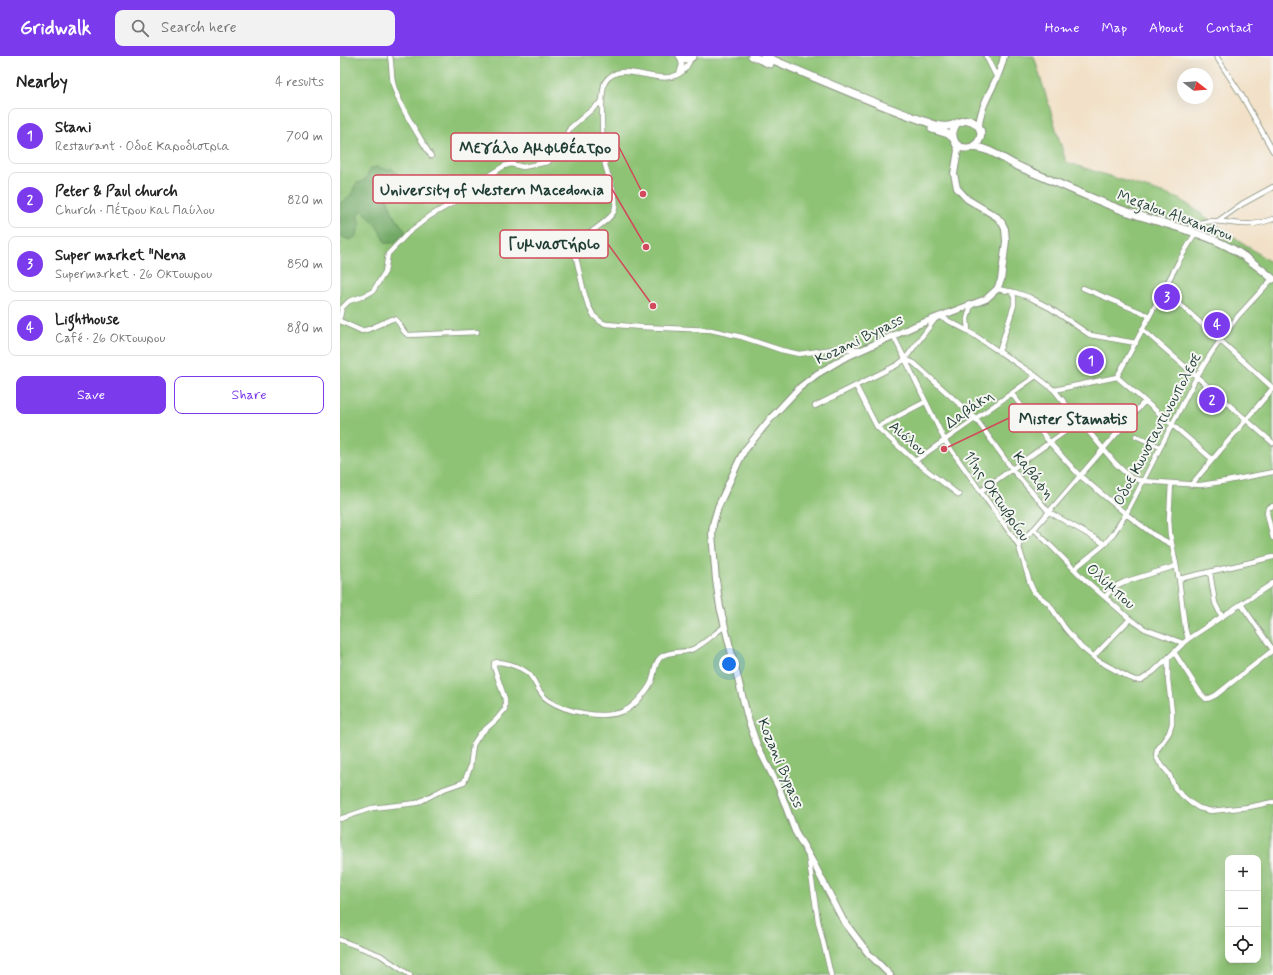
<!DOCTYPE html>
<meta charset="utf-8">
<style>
:root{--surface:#fff;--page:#f2f2f2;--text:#222;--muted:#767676;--line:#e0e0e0;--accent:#7c3aed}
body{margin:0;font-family:Mynerve,sans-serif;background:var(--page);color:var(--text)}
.controls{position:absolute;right:12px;bottom:12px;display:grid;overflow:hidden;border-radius:8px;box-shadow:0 4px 16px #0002}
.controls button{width:36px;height:36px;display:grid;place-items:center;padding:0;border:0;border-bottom:1px solid var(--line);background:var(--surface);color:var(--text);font:20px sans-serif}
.compass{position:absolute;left:837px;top:12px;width:36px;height:36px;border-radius:50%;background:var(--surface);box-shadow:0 4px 16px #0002;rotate:107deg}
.you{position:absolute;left:389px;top:608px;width:14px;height:14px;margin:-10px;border:3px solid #fff;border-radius:50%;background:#1a73e8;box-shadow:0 0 0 6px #1a73e833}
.badge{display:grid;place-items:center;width:26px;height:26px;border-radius:50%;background:var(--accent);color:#fff;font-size:13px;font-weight:700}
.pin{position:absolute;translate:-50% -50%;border:2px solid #fff;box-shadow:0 1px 4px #0006}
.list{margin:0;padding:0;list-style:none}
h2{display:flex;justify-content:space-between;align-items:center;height:52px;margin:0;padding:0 16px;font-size:17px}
h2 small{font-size:13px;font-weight:400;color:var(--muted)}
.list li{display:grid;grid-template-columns:26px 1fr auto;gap:12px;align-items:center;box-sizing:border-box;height:56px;margin:0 8px 8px;padding:0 8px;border:1px solid var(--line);border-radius:8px}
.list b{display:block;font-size:15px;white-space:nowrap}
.list p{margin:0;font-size:13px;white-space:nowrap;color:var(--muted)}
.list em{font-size:13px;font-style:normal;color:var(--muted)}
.actions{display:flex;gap:8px;padding:12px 16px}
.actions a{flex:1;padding:9px 0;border:1px solid var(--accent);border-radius:8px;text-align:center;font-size:14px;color:var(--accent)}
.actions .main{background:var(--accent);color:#fff}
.icon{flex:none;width:22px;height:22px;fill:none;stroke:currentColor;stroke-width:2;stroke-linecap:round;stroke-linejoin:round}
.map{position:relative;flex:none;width:933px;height:919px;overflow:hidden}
header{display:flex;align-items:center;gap:24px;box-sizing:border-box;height:56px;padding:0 20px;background:var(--accent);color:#fff}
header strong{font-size:19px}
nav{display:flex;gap:22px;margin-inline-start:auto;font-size:14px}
.search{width:280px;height:36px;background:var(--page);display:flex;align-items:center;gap:10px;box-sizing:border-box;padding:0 14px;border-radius:8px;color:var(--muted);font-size:15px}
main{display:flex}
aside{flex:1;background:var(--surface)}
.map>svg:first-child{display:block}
.green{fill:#8ec375;stroke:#568054;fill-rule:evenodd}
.forest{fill:#72a966;stroke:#48734d}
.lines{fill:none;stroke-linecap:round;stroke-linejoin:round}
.minor-casing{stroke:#888f7e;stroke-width:6}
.secondary-casing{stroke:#888f7e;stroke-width:8}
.primary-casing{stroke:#888f7e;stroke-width:9}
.minor{stroke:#fff;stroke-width:4.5}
.secondary{stroke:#fff;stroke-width:6}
.primary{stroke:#fff;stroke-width:7}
.labels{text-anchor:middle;stroke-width:4;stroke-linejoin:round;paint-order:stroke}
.street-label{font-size:15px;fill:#1f3d34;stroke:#f6f6f2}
.leader{fill:none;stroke:#d1495b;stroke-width:1.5}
.callout-dot{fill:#d1495b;stroke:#f6f6f2;stroke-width:1.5}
.callout{fill:#f6f6f2;stroke:#d1495b;stroke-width:1.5}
.callout-label{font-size:16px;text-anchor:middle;font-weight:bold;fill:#1f3d34}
</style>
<header>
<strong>Gridwalk</strong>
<div class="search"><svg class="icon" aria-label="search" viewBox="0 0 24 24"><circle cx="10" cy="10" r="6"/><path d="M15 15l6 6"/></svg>Search here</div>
<nav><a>Home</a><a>Map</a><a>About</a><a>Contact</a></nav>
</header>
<main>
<aside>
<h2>Nearby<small>4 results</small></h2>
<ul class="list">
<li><span class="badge">1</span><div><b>Stani</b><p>Restaurant · Oδοε Καροδιστρια</p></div><em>700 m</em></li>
<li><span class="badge">2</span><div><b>Peter &amp; Paul church</b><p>Church · Πέτρου και Παύλου</p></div><em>820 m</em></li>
<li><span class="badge">3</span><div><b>Super market &quot;Nena</b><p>Supermarket · 26 Οκτοωρου</p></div><em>850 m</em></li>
<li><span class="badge">4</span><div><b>Lighthouse</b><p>Café · 26 Οκτοωρου</p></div><em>880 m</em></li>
</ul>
<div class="actions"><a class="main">Save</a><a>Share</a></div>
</aside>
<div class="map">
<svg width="933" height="919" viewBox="0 0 933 919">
<rect width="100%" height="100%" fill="#f6f6f2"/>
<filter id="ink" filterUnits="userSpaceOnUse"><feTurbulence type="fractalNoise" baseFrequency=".025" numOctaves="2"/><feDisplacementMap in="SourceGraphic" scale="8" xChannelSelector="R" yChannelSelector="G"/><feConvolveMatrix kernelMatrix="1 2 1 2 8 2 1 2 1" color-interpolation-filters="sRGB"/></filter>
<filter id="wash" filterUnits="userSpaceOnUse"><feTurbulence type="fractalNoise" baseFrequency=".012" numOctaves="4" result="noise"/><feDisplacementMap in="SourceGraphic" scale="16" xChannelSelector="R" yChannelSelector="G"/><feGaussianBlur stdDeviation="0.9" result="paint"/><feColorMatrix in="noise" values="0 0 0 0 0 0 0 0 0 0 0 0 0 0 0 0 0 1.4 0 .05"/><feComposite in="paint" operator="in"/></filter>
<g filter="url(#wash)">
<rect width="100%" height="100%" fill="#f2e1c8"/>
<path class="green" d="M0 0H694L726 106 840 143 933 208V919H0ZM888 802H918V904H888Z"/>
<path class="forest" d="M36 111 48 114 52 112 62 123 42 135 47 142 53 158 66 176 54 187H46L36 169 23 154 17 160 21 167 18 173 17 180 10 184 0 180V147C5 145 11 140 13 135 16 127 14 128 24 125L31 113Z"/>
</g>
<g filter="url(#ink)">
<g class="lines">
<defs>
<path id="minor" d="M50 0C52 10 51 21 54 31 61 53 79 80 91 100
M646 0 657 22
M876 0 902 40 933 95
M351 2C349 7 347 12 343 15 321 35 282 0 265 26 260 37 262 94 265 108 267 120 281 145 273 157 268 166 248 177 240 184L238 186 235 197 244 236 248 249 254 260 261 266 266 268 301 271 371 274 402 281 441 294 459 298 493 293H521
M339 18 342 9 340 1
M878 165 902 148 933 131
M846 175C865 158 884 168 906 168 915 169 924 166 933 163
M743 232 810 260
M657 233 674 236 689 241 710 252 750 279 796 287
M824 234 933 332 851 429
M599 260 628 275 696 320 714 334 775 407 791 422 803 425 861 429 887 425 933 416
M0 261 2 252 9 245 24 240 33 235 45 216 48 198 68 177 90 160 128 138 151 118 164 110 171 108 183 111 208 106 218 94 230 72 262 45
M0 265 22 275 29 273 52 263H55C62 267 61 277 69 279L137 276
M802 273 933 387
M628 275 627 263 631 249
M553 279 565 303 574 307 636 363 672 413 709 456 765 488
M659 296 674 249V241L671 235
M565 303 605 385 678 488 690 527 694 536 709 548 725 572 741 591 757 604 788 621 795 624H801L813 616 848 583 933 527
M777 321 839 205 855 178
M777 321 872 403
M516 330 537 371 575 405 619 439
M714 334 777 321
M672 338 710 387 739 419 786 458 814 479 831 488
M475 350 557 309 565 303 596 262
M537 371 585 346
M796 380 820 391
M575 405 696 320
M831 427 829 463 830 478 839 523 845 572 848 583
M641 435 740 365
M933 450 928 452 927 457 933 482
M694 473 743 522 790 563 805 573 843 587
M678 488 694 473 804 346
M734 513 765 488 773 478 786 458 857 320 872 296 898 260 933 222
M870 516 875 547 882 561
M839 523 933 501
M765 541 774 531 784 526 836 510
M901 548 933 594
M834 596 861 638 866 643 870 642 876 639 933 594
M753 601 790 563
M828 602V624L832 656V668L829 677 817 694 816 700 819 706 829 718 836 734 851 747 859 752 871 755 909 751 933 746
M0 763 32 752 77 747 104 733 124 726 130 712 133 689 136 684 140 678 156 664 165 653V643L154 611V607L157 606C166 606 184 612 190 619 197 628 198 637 208 644 226 656 263 664 284 655 293 652 307 635 311 627 315 619 313 608 321 601 330 594 343 598 353 593 363 589 375 577 385 570
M468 799 478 865 491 919
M0 884 40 899 70 919"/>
<path id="secondary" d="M639 71C640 45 660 25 664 0
M550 919 528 897 503 864 475 810 455 775 439 732 417 689 408 663 380 551 376 524 372 478 373 468 378 451 398 407 404 395 431 362 459 332 477 318 504 302 577 269 646 243 657 233 661 224 664 201 666 185 665 173 662 167 657 161 627 143 617 132 614 118 618 94 616 88"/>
<path id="primary" d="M340 0C344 4 349 4 353 0
M412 0 430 8
M424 0C478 23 532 47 587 66 594 69 601 71 608 70 618 69 627 59 636 68 650 80 631 101 616 88 611 80 612 74 617 67
M592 73 608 78 613 82
M633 91C651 92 665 105 682 112 714 125 745 140 777 152 814 166 854 173 889 191 905 200 919 211 933 223"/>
</defs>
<use href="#minor" class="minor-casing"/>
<use href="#secondary" class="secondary-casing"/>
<use href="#primary" class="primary-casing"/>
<use href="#minor" class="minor"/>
<use href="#secondary" class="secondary"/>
<use href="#primary" class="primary"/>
</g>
</g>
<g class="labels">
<g class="street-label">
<text transform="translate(835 159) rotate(20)" y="5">Megalou Alexandrou</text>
<text transform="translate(519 283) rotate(-26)" y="5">Kozani Bypass</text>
<text transform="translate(629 353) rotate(-35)" y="5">Δαβάκη</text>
<text transform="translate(817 373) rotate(-62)" y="5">Oδοε Κωνσταντινουπολεσε</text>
<text transform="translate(568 382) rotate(41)" y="5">Αιόλου</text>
<text transform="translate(694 419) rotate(51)" y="5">Καβάφη</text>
<text transform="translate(657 440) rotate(56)" y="5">11ης Οκτωβρίου</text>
<text transform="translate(771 530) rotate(42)" y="5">Ολύμπου</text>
<text transform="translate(441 707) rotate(67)" y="5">Kozani Bypass</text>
</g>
</g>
<path class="leader" d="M303 138L279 91M306 191L272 133M313 250L268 188M604 393L669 362"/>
<g class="callout-dot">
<circle cx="303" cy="138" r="4"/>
<circle cx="306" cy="191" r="4"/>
<circle cx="313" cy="250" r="4"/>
<circle cx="604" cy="393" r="4"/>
</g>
<g class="callout">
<rect x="111" y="77" width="168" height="28" rx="4"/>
<rect x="33" y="119" width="239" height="28" rx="4"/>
<rect x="160" y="174" width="108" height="28" rx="4"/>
<rect x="669" y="348" width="128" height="28" rx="4"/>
</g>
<g class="callout-label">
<text x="195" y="97">Μεγάλο Αμφιθέατρο</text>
<text x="152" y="139">University of Western Macedonia</text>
<text x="214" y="193">Γυμναστήριο</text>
<text x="733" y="368">Mister Stamatis</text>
</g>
</svg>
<div class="controls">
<button>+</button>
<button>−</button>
<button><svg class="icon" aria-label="locate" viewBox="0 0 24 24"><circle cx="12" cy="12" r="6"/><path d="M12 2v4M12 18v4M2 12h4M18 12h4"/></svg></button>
</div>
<svg class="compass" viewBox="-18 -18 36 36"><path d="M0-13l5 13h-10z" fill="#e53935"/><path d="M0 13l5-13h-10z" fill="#767676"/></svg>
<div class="you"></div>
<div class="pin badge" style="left:751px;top:305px">1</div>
<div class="pin badge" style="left:872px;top:344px">2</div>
<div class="pin badge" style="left:827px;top:241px">3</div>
<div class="pin badge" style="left:877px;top:269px">4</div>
</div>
</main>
